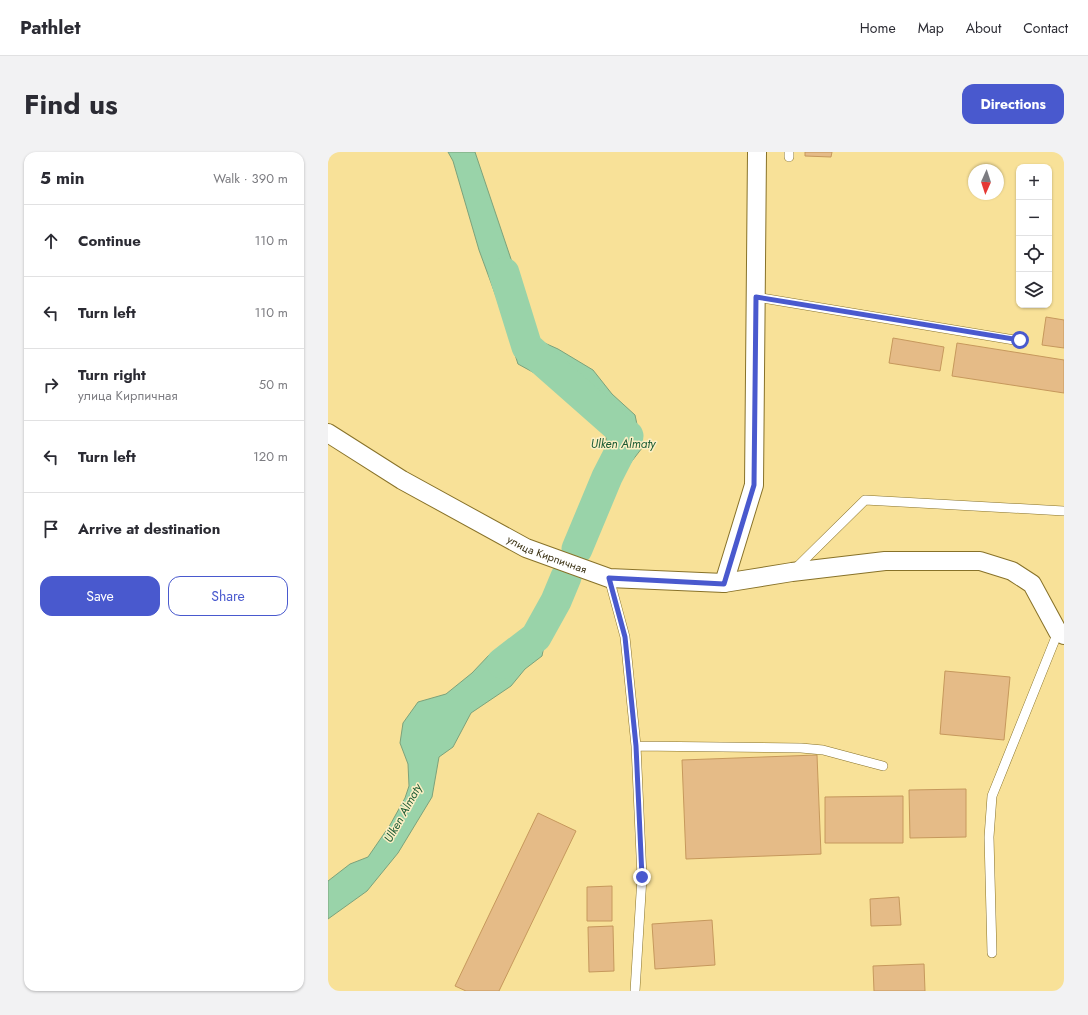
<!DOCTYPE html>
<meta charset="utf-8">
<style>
:root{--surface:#fff;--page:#f2f2f3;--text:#2b2b33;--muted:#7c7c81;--line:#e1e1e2;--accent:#4959ce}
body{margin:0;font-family:Jost,sans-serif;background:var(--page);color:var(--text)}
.controls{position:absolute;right:12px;top:12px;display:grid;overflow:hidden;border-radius:8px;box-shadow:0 1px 3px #0004}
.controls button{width:36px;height:36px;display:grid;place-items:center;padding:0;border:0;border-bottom:1px solid var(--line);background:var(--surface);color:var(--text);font:20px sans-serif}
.compass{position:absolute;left:640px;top:12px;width:36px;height:36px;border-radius:50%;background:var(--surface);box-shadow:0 1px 3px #0004;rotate:183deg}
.stop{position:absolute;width:12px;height:12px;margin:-9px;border:3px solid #4959ce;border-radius:50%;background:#fff}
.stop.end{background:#4959ce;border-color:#fff;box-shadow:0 1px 4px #0008}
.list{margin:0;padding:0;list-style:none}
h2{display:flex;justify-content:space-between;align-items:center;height:52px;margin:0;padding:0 16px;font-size:17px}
h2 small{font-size:13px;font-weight:400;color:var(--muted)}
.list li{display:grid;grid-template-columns:26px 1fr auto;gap:12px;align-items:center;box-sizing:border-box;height:72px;padding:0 16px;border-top:1px solid var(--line)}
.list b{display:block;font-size:15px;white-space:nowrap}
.list p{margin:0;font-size:13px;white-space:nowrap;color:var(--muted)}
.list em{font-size:13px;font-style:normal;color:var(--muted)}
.actions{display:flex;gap:8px;padding:12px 16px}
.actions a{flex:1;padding:9px 0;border:1px solid var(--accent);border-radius:12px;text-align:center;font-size:14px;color:var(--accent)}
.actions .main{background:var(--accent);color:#fff}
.icon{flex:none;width:22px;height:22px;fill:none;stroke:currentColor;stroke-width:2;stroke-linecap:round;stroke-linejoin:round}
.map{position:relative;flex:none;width:736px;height:839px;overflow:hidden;border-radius:12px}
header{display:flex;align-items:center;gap:24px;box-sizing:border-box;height:56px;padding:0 20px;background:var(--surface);border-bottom:1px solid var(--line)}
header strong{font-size:19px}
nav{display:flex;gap:22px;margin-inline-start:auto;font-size:14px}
.intro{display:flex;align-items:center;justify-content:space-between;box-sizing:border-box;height:96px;padding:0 24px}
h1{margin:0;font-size:28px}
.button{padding:10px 18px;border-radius:12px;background:var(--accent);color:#fff;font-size:14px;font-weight:700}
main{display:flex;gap:24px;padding:0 24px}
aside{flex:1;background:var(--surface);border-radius:12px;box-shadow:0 1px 3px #0004}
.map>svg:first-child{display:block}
.water{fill:#99d3a9;stroke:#7ca27b}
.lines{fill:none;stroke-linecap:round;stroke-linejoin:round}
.river{stroke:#99d3a9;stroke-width:31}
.building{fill:#e5bb87;stroke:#c6985c}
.service-casing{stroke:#887229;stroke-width:10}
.minor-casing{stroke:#887229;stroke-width:20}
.service{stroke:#fff;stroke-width:9}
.minor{stroke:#fff;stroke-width:18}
.route{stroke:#4959ce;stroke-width:5}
.labels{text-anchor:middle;stroke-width:3;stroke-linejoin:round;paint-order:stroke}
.street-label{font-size:11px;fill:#382f10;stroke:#fcefc4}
.water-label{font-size:12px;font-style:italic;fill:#1c5b34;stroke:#fcefc4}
</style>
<header>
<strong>Pathlet</strong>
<nav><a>Home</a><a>Map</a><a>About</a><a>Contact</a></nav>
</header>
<div class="intro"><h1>Find us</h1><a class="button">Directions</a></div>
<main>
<aside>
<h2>5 min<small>Walk · 390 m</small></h2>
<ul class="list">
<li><svg class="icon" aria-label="ahead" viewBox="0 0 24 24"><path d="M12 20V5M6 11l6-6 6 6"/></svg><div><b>Continue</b></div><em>110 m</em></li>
<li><svg class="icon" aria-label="left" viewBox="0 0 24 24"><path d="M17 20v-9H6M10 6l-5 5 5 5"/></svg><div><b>Turn left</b></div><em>110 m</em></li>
<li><svg class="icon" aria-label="right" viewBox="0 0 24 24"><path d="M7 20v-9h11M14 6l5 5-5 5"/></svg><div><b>Turn right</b><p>улица Кирпичная</p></div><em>50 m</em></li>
<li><svg class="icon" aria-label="left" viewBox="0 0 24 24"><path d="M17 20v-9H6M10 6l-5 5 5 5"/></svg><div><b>Turn left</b></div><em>120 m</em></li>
<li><svg class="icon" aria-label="arrive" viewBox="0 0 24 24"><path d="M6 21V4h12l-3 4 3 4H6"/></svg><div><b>Arrive at destination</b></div></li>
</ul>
<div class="actions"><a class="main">Save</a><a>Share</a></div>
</aside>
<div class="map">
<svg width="736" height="839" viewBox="0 0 736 839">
<rect width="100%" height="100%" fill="#f8e198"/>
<path class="water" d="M120 0H147L188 122V166L201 184 230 197 265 218 284 242 307 263 314 296 287 331 266 330 277 305 279 275 265 253 190 212 169 147 151 98 125 9Z
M196 481 217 489 214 504 197 517 183 534 143 561 125 595 111 605 104 645 70 701 39 739 0 767V729L22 712 40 705 62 673 77 646 81 634 80 612 72 591 75 571 90 550 118 542 144 521 162 502 192 485Z"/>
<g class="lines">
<path class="river" d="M176 121 199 195 300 284 279 325 249 397
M174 511 208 485 228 449 238 425"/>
</g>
<path class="building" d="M477 0H504L503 5 477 4Z
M718 165 736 168V196L714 193Z
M565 186 616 195 612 219 561 211Z
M629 191 736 208V241L624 224Z
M617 519 682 525 676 588 612 582Z
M489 603 493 702 358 707 354 608Z
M638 637V685L582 686 581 638Z
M575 644V691H497V645Z
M210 661 248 679 171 839H138L127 834Z
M284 734V769H259V735Z
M571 745 573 773 543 774 542 747Z
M384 768 387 813 327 817 324 772Z
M285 774 286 819 261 820 260 775Z
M596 812 597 839H546L545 814Z"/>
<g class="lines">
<defs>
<path id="service" d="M461 5V0
M428 145 692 189
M466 418 537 348 736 359
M281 426 297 485 308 594 314 725 307 839
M308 594 473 596 495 598 555 614
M664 801 661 685 664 644 730 480"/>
<g id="minor">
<path id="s1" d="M0 281 74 328 198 396 281 426 396 431 464 420 557 409H652L684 419 704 432 730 480 736 483"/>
<path d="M396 431 426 333 429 0"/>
</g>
</defs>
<use href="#service" class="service-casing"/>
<use href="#minor" class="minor-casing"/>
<use href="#service" class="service"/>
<use href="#minor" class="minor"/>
</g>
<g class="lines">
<path class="route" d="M314 725 308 594 297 485 281 426 396 432 426 333 428 145 692 188"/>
</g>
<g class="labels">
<g class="street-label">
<text dy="4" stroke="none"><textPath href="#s1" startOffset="251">улица Кирпичная</textPath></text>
</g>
<g class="water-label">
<text x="295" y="296">Ulken Almaty</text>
<text transform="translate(75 661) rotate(-61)" y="4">Ulken Almaty</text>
</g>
</g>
</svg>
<div class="controls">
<button>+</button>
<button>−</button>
<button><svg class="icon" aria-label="locate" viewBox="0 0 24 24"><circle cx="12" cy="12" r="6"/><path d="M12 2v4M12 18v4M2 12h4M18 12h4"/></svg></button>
<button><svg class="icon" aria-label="layers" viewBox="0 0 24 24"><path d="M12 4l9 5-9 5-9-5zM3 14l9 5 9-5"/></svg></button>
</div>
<svg class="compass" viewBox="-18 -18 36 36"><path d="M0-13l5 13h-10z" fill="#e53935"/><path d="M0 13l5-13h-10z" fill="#7c7c81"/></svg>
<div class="stop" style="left:692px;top:188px"></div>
<div class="stop end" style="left:314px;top:725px"></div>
</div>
</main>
